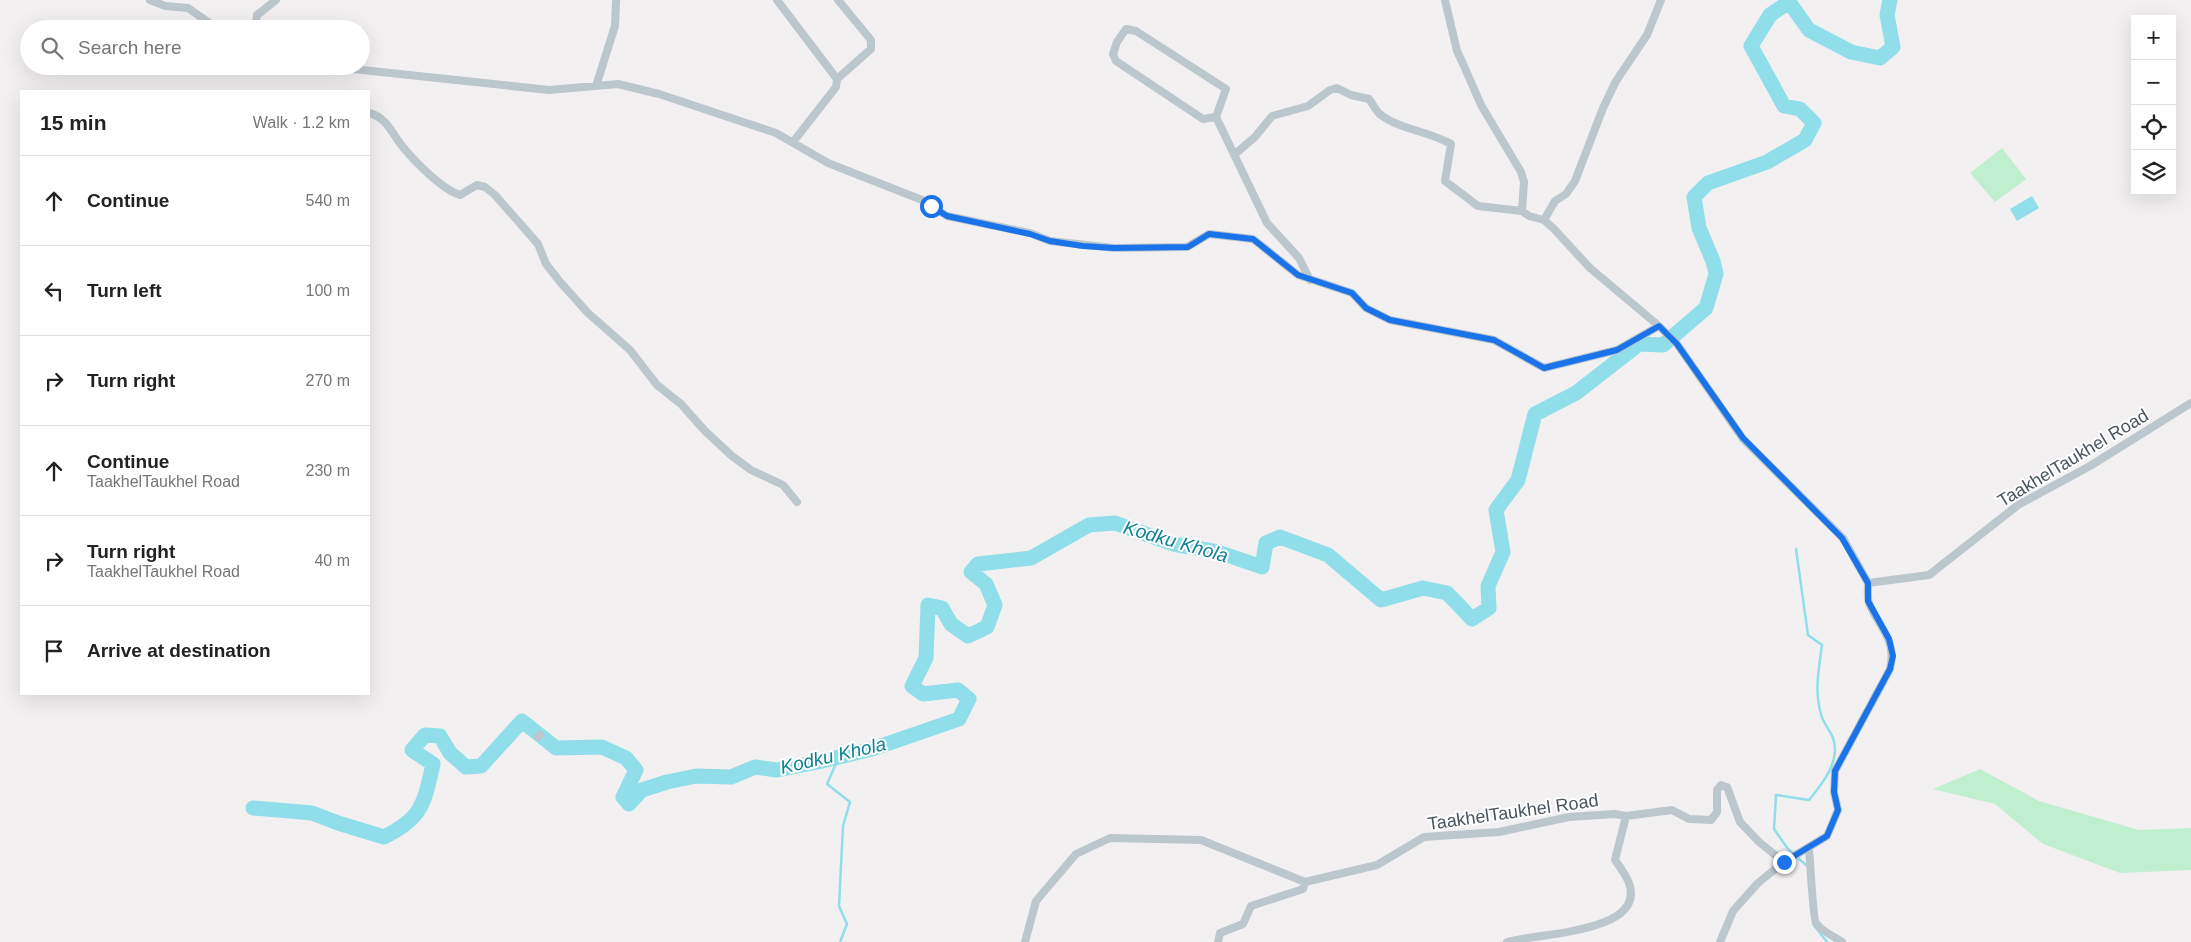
<!DOCTYPE html>
<meta charset="utf-8">
<style>
:root{--surface:#fff;--page:#f6f6f6;--text:#222;--muted:#767676;--line:#e0e0e0}
body{margin:0;font-family:Helvetica,sans-serif;background:var(--page);color:var(--text)}
.controls{position:absolute;right:15px;top:15px;display:grid;overflow:hidden;border-radius:0px;box-shadow:0 5px 20px #0002}
.controls button{width:45px;height:45px;display:grid;place-items:center;padding:0;border:0;border-bottom:1px solid var(--line);background:var(--surface);color:var(--text);font:25px sans-serif}
.stop{position:absolute;width:15px;height:15px;margin:-11px;border:4px solid #1a73e8;border-radius:50%;background:#fff}
.stop.end{background:#1a73e8;border-color:#fff;box-shadow:0 1px 5px #0008}
.list{margin:0;padding:0;list-style:none}
h2{display:flex;justify-content:space-between;align-items:center;height:65px;margin:0;padding:0 20px;font-size:21px}
h2 small{font-size:16px;font-weight:400;color:var(--muted)}
.list li{display:grid;grid-template-columns:32px 1fr auto;gap:15px;align-items:center;box-sizing:border-box;height:90px;padding:0 20px;border-top:1px solid var(--line)}
.list b{display:block;font-size:19px;white-space:nowrap}
.list p{margin:0;font-size:16px;white-space:nowrap;color:var(--muted)}
.list em{font-size:16px;font-style:normal;color:var(--muted)}
.icon{flex:none;width:28px;height:28px;fill:none;stroke:currentColor;stroke-width:2;stroke-linecap:round;stroke-linejoin:round}
.map{position:relative;flex:none;width:2191px;height:942px;overflow:hidden}
.search{position:absolute;background:var(--surface);box-shadow:0 5px 20px #0002;left:20px;top:20px;width:350px;height:55px;display:flex;align-items:center;gap:12px;box-sizing:border-box;padding:0 18px;border-radius:28px;color:var(--muted);font-size:19px}
.panel{position:absolute;background:var(--surface);box-shadow:0 5px 20px #0002;left:20px;top:90px;width:350px;height:605px;border-radius:0px}
.map>svg:first-child{display:block}
.green{fill:#c0efcf}
.water{fill:#8fdeea}
.lines{fill:none;stroke-linecap:round;stroke-linejoin:round}
.stream{stroke:#8fdeea;stroke-width:2.5}
.river{stroke:#8fdeea;stroke-width:15}
.minor{stroke:#bcc6cd;stroke-width:8}
.route{stroke:#1a73e8;stroke-width:6}
.labels{text-anchor:middle;stroke-width:4;stroke-linejoin:round;paint-order:stroke}
.street-label{font-size:18px;fill:#49555e;stroke:#fff}
.water-label{font-size:19px;font-style:italic;fill:#108193;stroke:#fff}
</style>
<div class="map">
<svg width="2191" height="942" viewBox="0 0 2191 942">
<rect width="100%" height="100%" fill="#f3f0f1"/>
<path class="green" d="M2002 148 2026 179 1995 202 1970 173Z
M1980 769 2039 801 2139 830 2191 828V870L2120 873 2043 844 1995 804 1933 789Z"/>
<path class="water" d="M2032 196 2039 208 2017 221 2010 209Z"/>
<g class="lines">
<path class="stream" d="M1796 549 1808 635 1822 645C1819 668 1814 691 1821 714 1823 723 1830 730 1833 738 1841 761 1823 783 1809 800L1776 795 1774 829 1788 849 1807 866
M839 757 827 784 850 802 843 826 839 906 847 924 840 942
M1813 924 1827 942"/>
<path class="river" d="M253 808 312 813 338 823 384 837C423 818 424 803 433 764L412 750 425 735 440 736 450 753 466 767 481 766 522 721 556 748 602 747 626 758 636 770 623 797 629 804 642 790 667 782 696 776 731 777 755 767 777 770 818 762 872 749 959 719 969 699 958 690 923 694 912 686 926 658 928 605 942 608 951 624 968 636 987 627 995 605 986 584 971 572 978 564 1031 558 1089 525 1115 523 1173 544 1218 552 1262 567 1266 543 1280 537 1328 555 1381 600 1423 588 1447 593 1472 619 1489 608 1488 586 1503 552 1496 510 1518 480 1535 414 1576 393 1639 344 1663 345 1706 308 1716 274 1713 261 1699 228 1694 197 1708 183 1767 162 1805 140 1814 123 1800 109 1784 106 1751 46 1770 15 1789 2 1809 30 1851 52 1880 58 1893 47 1887 15 1890 0"/>
<path class="minor" d="M150 0 165 6 188 8 218 29
M777 0 837 79 836 87 793 142
M1445 0 1457 51 1464 66 1481 105 1521 172 1524 182 1522 211 1529 216 1544 220 1554 229 1590 268 1659 326
M255 29 257 15 276 0
M272 66 277 70 284 66
M307 66 353 69 549 90 618 84 659 94 776 133 828 163 922 200 947 216 1030 233 1050 241 1114 248 1187 247 1209 234 1253 239 1298 275 1352 293 1366 308 1390 320 1494 340 1544 368 1617 350 1659 326 1677 344 1743 439 1843 538 1868 583
M837 79 871 49V40L838 0
M596 86 615 26 616 0
M369 113C385 117 390 129 399 142 411 158 441 189 460 195L477 185 485 187 495 195 524 228 538 244 546 264 561 283 588 313 630 350 657 385 681 404 705 431 732 456 751 470 783 485 797 502
M1216 117 1203 119 1116 61 1113 54 1117 42 1126 29 1136 31 1226 89 1216 117 1267 223 1299 258 1310 280
M1235 154 1255 137 1272 116 1308 106 1330 90 1337 88 1351 95 1369 99C1373 104 1376 112 1381 115 1401 130 1429 131 1451 144L1445 181 1478 206 1522 211
M1544 220 1555 201 1566 194 1575 181 1603 108 1616 81 1647 35 1661 0
M538 737 540 735
M1809 848C1810 859 1813 919 1816 923 1821 931 1835 937 1842 942
M1025 942 1036 901 1076 854 1110 838 1201 840 1305 882 1377 865 1424 837 1499 832 1569 817 1615 814 1626 816 1672 810 1689 819 1711 820 1717 812V790L1721 785 1727 787 1740 822 1759 842 1784 862
M1218 942 1220 933 1243 924 1251 906 1303 889 1305 882
M1507 942C1534 933 1647 934 1629 883 1626 875 1620 867 1615 860L1626 816
M1720 942 1733 911 1758 883 1784 862 1827 836 1838 810 1834 792 1835 771 1890 669C1897 639 1879 628 1869 603 1867 597 1868 589 1868 583L1929 575 2018 505 2090 466 2191 403"/>
</g>
<g class="lines">
<path class="route" d="M931 206 947 216 1030 234 1050 241 1083 246 1114 248 1188 247 1209 234 1253 239 1298 275 1352 293 1366 308 1390 320 1494 340 1544 368 1617 350 1659 326 1677 344 1743 438 1842 538 1868 583V601L1889 639 1893 656 1890 669 1835 771 1834 792 1838 810 1827 836 1784 862"/>
</g>
<g class="labels">
<g class="street-label">
<text transform="translate(2073 458) rotate(-31)" y="6">TaakhelTaukhel Road</text>
<text transform="translate(1513 812) rotate(-8)" y="6">TaakhelTaukhel Road</text>
</g>
<g class="water-label">
<text transform="translate(1176 541) rotate(16)" y="7">Kodku Khola</text>
<text transform="translate(833 755) rotate(-13)" y="7">Kodku Khola</text>
</g>
</g>
</svg>
<div class="controls">
<button>+</button>
<button>−</button>
<button><svg class="icon" aria-label="locate" viewBox="0 0 24 24"><circle cx="12" cy="12" r="6"/><path d="M12 2v4M12 18v4M2 12h4M18 12h4"/></svg></button>
<button><svg class="icon" aria-label="layers" viewBox="0 0 24 24"><path d="M12 4l9 5-9 5-9-5zM3 14l9 5 9-5"/></svg></button>
</div>
<div class="stop" style="left:931px;top:206px"></div>
<div class="stop end" style="left:1784px;top:862px"></div>
<div class="search"><svg class="icon" aria-label="search" viewBox="0 0 24 24"><circle cx="10" cy="10" r="6"/><path d="M15 15l6 6"/></svg>Search here</div>
<section class="panel">
<h2>15 min<small>Walk · 1.2 km</small></h2>
<ul class="list">
<li><svg class="icon" aria-label="ahead" viewBox="0 0 24 24"><path d="M12 20V5M6 11l6-6 6 6"/></svg><div><b>Continue</b></div><em>540 m</em></li>
<li><svg class="icon" aria-label="left" viewBox="0 0 24 24"><path d="M17 20v-9H6M10 6l-5 5 5 5"/></svg><div><b>Turn left</b></div><em>100 m</em></li>
<li><svg class="icon" aria-label="right" viewBox="0 0 24 24"><path d="M7 20v-9h11M14 6l5 5-5 5"/></svg><div><b>Turn right</b></div><em>270 m</em></li>
<li><svg class="icon" aria-label="ahead" viewBox="0 0 24 24"><path d="M12 20V5M6 11l6-6 6 6"/></svg><div><b>Continue</b><p>TaakhelTaukhel Road</p></div><em>230 m</em></li>
<li><svg class="icon" aria-label="right" viewBox="0 0 24 24"><path d="M7 20v-9h11M14 6l5 5-5 5"/></svg><div><b>Turn right</b><p>TaakhelTaukhel Road</p></div><em>40 m</em></li>
<li><svg class="icon" aria-label="arrive" viewBox="0 0 24 24"><path d="M6 21V4h12l-3 4 3 4H6"/></svg><div><b>Arrive at destination</b></div></li>
</ul>
</section>
</div>
